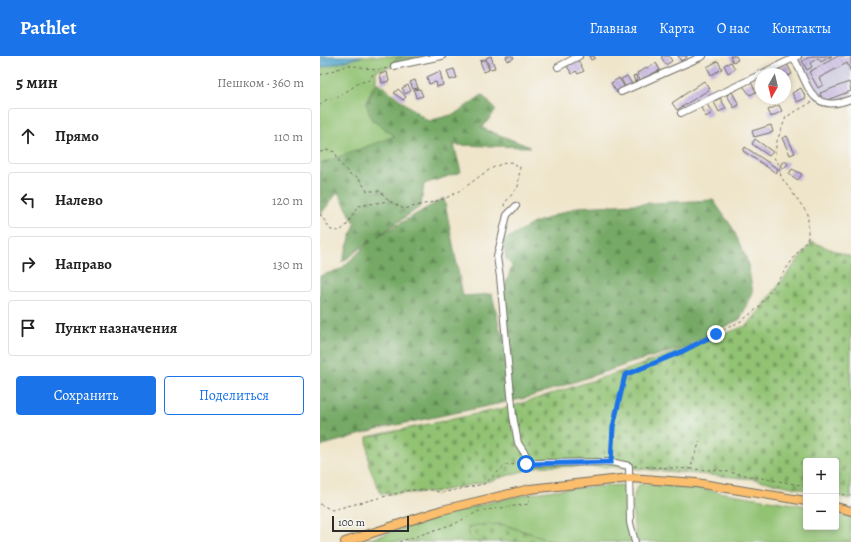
<!DOCTYPE html>
<html lang="ru">
<meta charset="utf-8">
<style>
:root{--surface:#fff;--page:#f2f2f2;--text:#222;--muted:#767676;--line:#e0e0e0;--accent:#1a73e8}
body{margin:0;font-family:Alegreya,serif;background:var(--page);color:var(--text)}
.controls{position:absolute;right:12px;bottom:12px;display:grid;overflow:hidden;border-radius:4px;box-shadow:0 2px 6px #0003}
.controls button{width:36px;height:36px;display:grid;place-items:center;padding:0;border:0;border-bottom:1px solid var(--line);background:var(--surface);color:var(--text);font:20px sans-serif}
.compass{position:absolute;left:435px;top:12px;width:36px;height:36px;border-radius:50%;background:var(--surface);box-shadow:0 2px 6px #0003;rotate:188deg}
.scale{position:absolute;left:12px;bottom:10px;width:77px;box-sizing:border-box;padding-left:4px;border:2px solid #2b2b2b;border-top:0;font-size:11px;line-height:14px;white-space:nowrap;color:#2b2b2b;-webkit-text-stroke:3px #f6f6f2;paint-order:stroke}
.stop{position:absolute;width:12px;height:12px;margin:-9px;border:3px solid #1a73e8;border-radius:50%;background:#fff}
.stop.end{background:#1a73e8;border-color:#fff;box-shadow:0 1px 4px #0008}
.list{margin:0;padding:0;list-style:none}
h2{display:flex;justify-content:space-between;align-items:center;height:52px;margin:0;padding:0 16px;font-size:17px}
h2 small{font-size:13px;font-weight:400;color:var(--muted)}
.list li{display:grid;grid-template-columns:26px 1fr auto;gap:12px;align-items:center;box-sizing:border-box;height:56px;margin:0 8px 8px;padding:0 8px;border:1px solid var(--line);border-radius:4px}
.list b{display:block;font-size:15px;white-space:nowrap}
.list em{font-size:13px;font-style:normal;color:var(--muted)}
.actions{display:flex;gap:8px;padding:12px 16px}
.actions a{flex:1;padding:9px 0;border:1px solid var(--accent);border-radius:4px;text-align:center;font-size:14px;color:var(--accent)}
.actions .main{background:var(--accent);color:#fff}
.icon{flex:none;width:22px;height:22px;fill:none;stroke:currentColor;stroke-width:2;stroke-linecap:round;stroke-linejoin:round}
.map{position:relative;flex:none;width:531px;height:486px;overflow:hidden}
header{display:flex;align-items:center;gap:24px;box-sizing:border-box;height:56px;padding:0 20px;background:var(--accent);color:#fff}
header strong{font-size:19px}
nav{display:flex;gap:22px;margin-inline-start:auto;font-size:14px}
main{display:flex}
aside{flex:1;background:var(--surface)}
.map>svg:first-child{display:block}
.industrial{fill:#c5c0db}
.grass{fill:#92c373;stroke:#5e774f}
.forest{fill:url(#forest-firs);stroke:#506a48}
.cemetery{fill:url(#cemetery-stones);stroke:#5e774f}
.water{fill:url(#water-ripples);stroke:#3f687c}
.building{fill:url(#building-back-hatch)}
.lines{fill:none;stroke-linecap:round;stroke-linejoin:round}
.minor-casing{stroke:#706c63;stroke-width:8}
.major-casing{stroke:#706c63;stroke-width:10}
.path{stroke:#706c63;stroke-width:1;stroke-dasharray:3 3;stroke-linecap:butt}
.minor{stroke:#fff;stroke-width:6}
.major{stroke:#fabe6d;stroke-width:8}
.route{stroke:#1a73e8;stroke-width:5}
</style>
<header>
<strong>Pathlet</strong>
<nav><a>Главная</a><a>Карта</a><a>О нас</a><a>Контакты</a></nav>
</header>
<main>
<aside>
<h2>5 мин<small>Пешком · 360 m</small></h2>
<ul class="list">
<li><svg class="icon" aria-label="ahead" viewBox="0 0 24 24"><path d="M12 20V5M6 11l6-6 6 6"/></svg><div><b>Прямо</b></div><em>110 m</em></li>
<li><svg class="icon" aria-label="left" viewBox="0 0 24 24"><path d="M17 20v-9H6M10 6l-5 5 5 5"/></svg><div><b>Налево</b></div><em>120 m</em></li>
<li><svg class="icon" aria-label="right" viewBox="0 0 24 24"><path d="M7 20v-9h11M14 6l5 5-5 5"/></svg><div><b>Направо</b></div><em>130 m</em></li>
<li><svg class="icon" aria-label="arrive" viewBox="0 0 24 24"><path d="M6 21V4h12l-3 4 3 4H6"/></svg><div><b>Пункт назначения</b></div></li>
</ul>
<div class="actions"><a class="main">Сохранить</a><a>Поделиться</a></div>
</aside>
<div class="map">
<svg width="531" height="486" viewBox="0 0 531 486">
<defs>
<pattern id="forest-firs" width="22" height="20" patternUnits="userSpaceOnUse"><rect width="22" height="20" fill="#75a965"/><path d="M5 1l3.5 6h-7zM16 11l3.5 6h-7z" fill="#608a53"/></pattern>
<pattern id="cemetery-stones" width="16" height="16" patternUnits="userSpaceOnUse"><rect width="16" height="16" fill="#92c373"/><path d="M2 7V4a2 2 0 0 1 4 0v3zM10 15v-3a2 2 0 0 1 4 0v3z" fill="#779f5f"/></pattern>
<pattern id="water-ripples" width="26" height="14" patternUnits="userSpaceOnUse"><rect width="26" height="14" fill="#53a6ce"/><path d="M2 4q2-2 4 0t4 0M15 11q2-2 4 0t4 0" fill="none" stroke="#4587a7"/></pattern>
<pattern id="building-back-hatch" width="6" height="6" patternUnits="userSpaceOnUse"><rect width="6" height="6" fill="#c4b2e2"/><path d="M-1 5l2 2M0 0l6 6M5-1l2 2" fill="none" stroke="#9f91b7"/></pattern>
</defs>
<rect width="100%" height="100%" fill="#f6f6f2"/>
<filter id="ink" filterUnits="userSpaceOnUse"><feTurbulence type="fractalNoise" baseFrequency=".025" numOctaves="2"/><feDisplacementMap in="SourceGraphic" scale="8" xChannelSelector="R" yChannelSelector="G"/><feConvolveMatrix kernelMatrix="1 2 1 2 8 2 1 2 1" color-interpolation-filters="sRGB"/></filter>
<filter id="wash" filterUnits="userSpaceOnUse"><feTurbulence type="fractalNoise" baseFrequency=".012" numOctaves="4" result="noise"/><feDisplacementMap in="SourceGraphic" scale="16" xChannelSelector="R" yChannelSelector="G"/><feGaussianBlur stdDeviation="0.9" result="paint"/><feColorMatrix in="noise" values="0 0 0 0 0 0 0 0 0 0 0 0 0 0 0 0 0 1.4 0 .05"/><feComposite in="paint" operator="in"/></filter>
<g filter="url(#wash)">
<rect width="100%" height="100%" fill="#efe5ca"/>
<path class="industrial" d="M482 0H531V41L518 46 496 43 475 2Z"/>
<path class="grass" d="M43 0H96L91 2 78 1V9L56 15V24L46 47 52 64 75 80 0 108V12Z
M320 428 380 433 486 450V471H516V456L531 459V486H317C314 472 308 439 320 428Z
M301 429 307 434 306 467 312 486H237L181 468 148 473 151 486H42C99 467 156 447 215 437 243 432 272 431 301 429Z"/>
<path class="forest" d="M96 0H114L74 8 75 3C81 0 89 3 96 0Z
M57 26 108 65 135 58 162 39 176 54 162 72 210 91 134 89 141 116 104 128 101 150 58 180 124 142 143 240 172 238 183 287V236L192 210 186 202 183 185 212 168 257 151 393 144 412 171 427 204 433 237 420 263 366 291 314 306 206 342 67 371 0 390V220L21 213 51 185 22 206 35 168 18 136 0 159V108L75 80 52 64 46 47Z"/>
<path class="cemetery" d="M492 186 531 201V443L516 440V405H486V434L434 423 299 411 220 410 169 425 116 436 61 438 49 410 47 381 190 351 309 313 428 269Z
M181 468 237 486H151L148 472 156 469Z"/>
<path class="water" d="M0 0H43L0 12Z"/>
<g id="blocks">
<path class="building" d="M171 0 175 12 170 13 166 2Z
M186 0H193L194 2 187 5Z
M269 0H274L275 2 271 4Z
M343 0H349L352 5 346 9 341 1Z
M358 0H367V1L361 5Z
M410 0H416L418 4 413 6Z
M491 0H512L501 6 498 2 490 7 492 11 487 14 482 5Z
M518 0H531V16L527 7 499 22 503 29 498 32 489 16Z
M165 3 169 14 164 16 160 5Z
M258 4 264 15 258 18 256 15 252 18 247 10Z
M398 5 402 13 391 19 387 11Z
M411 6 415 13 408 17 404 9Z
M336 7 340 14 320 24 317 17Z
M467 8 472 18 465 21V18H462L459 13Z
M134 13 137 22 130 24 127 15Z
M120 15 123 29 117 31 116 26 109 28 107 21Z
M67 16 69 25 62 27 60 18Z
M316 19 318 25 315 26 313 20Z
M307 20 312 28 306 31 301 23Z
M299 22 305 32 297 37 291 27Z
M95 24 98 32 93 33 90 26Z
M384 25 390 33 357 54 352 47Z
M431 26 436 36 430 39 423 30Z
M529 26 531 35 507 44 502 43 500 37Z
M88 29 91 35 85 38 82 32Z
M481 32 486 42 477 46 472 37Z
M78 33 86 41 83 44 74 37Z
M100 33 103 40 96 42 94 34Z
M412 36 419 49 414 52 407 39Z
M400 42 406 52 399 56 394 46Z
M387 48 392 57 386 61 381 52Z
M459 49 462 55 451 61 448 54Z
M451 69 453 76 434 81 432 75Z
M467 80 475 97 470 99 462 82Z
M435 83 453 96 449 100 432 88Z
M425 91 458 113 456 117 423 95Z
M464 105 468 107 464 113 460 110Z
M472 113 482 118 478 124 469 118Z"/>
</g>
</g>
<g filter="url(#ink)">
<use href="#blocks" fill-opacity="0" stroke="#706c63" stroke-width="1"/>
<g class="lines">
<defs>
<path id="minor" d="M473 0C489 30 491 59 531 43
M74 10 122 0
M238 11 259 0
M301 36 383 0
M361 57 478 0
M196 150 187 159 177 201 180 221 193 360 198 387 211 407 291 406 309 410 310 467 315 486"/>
<path id="major" d="M516 451 531 455
M25 486 122 454 210 433 310 422 376 427 486 445"/>
</defs>
<use href="#minor" class="minor-casing"/>
<use href="#major" class="major-casing"/>
<path class="path" d="M0 19 29 9 56 14 69 12
M0 49 6 44 18 41 39 27 49 24 55 15
M0 96 8 94 15 96 20 107 31 120 38 121 47 135H60L69 145 84 153C100 148 117 147 132 139 154 128 167 109 191 106L200 111 198 131 184 148 185 152
M0 158 11 174 20 175 26 170 38 150 69 145
M305 319 361 296 423 264 439 251 488 182V158L461 121 459 108 454 102 457 85 466 61 492 46
M292 399 293 371 307 315
M314 410 370 413 380 385
M370 413 397 414 486 430
M516 437 531 440
M0 448 12 454 90 434H113L121 437 164 428 186 409 205 408
M79 486 136 467 159 455 209 448V439"/>
<use href="#minor" class="minor"/>
<use href="#major" class="major"/>
</g>
</g>
<g class="lines" filter="url(#ink)">
<path class="route" d="M206 408 291 406 293 371 305 319 361 296 396 278"/>
</g>
</svg>
<div class="controls">
<button>+</button>
<button>−</button>
</div>
<svg class="compass" viewBox="-18 -18 36 36"><path d="M0-13l5 13h-10z" fill="#e53935"/><path d="M0 13l5-13h-10z" fill="#767676"/></svg>
<div class="scale">100 m</div>
<div class="stop" style="left:206px;top:408px"></div>
<div class="stop end" style="left:396px;top:278px"></div>
</div>
</main>
